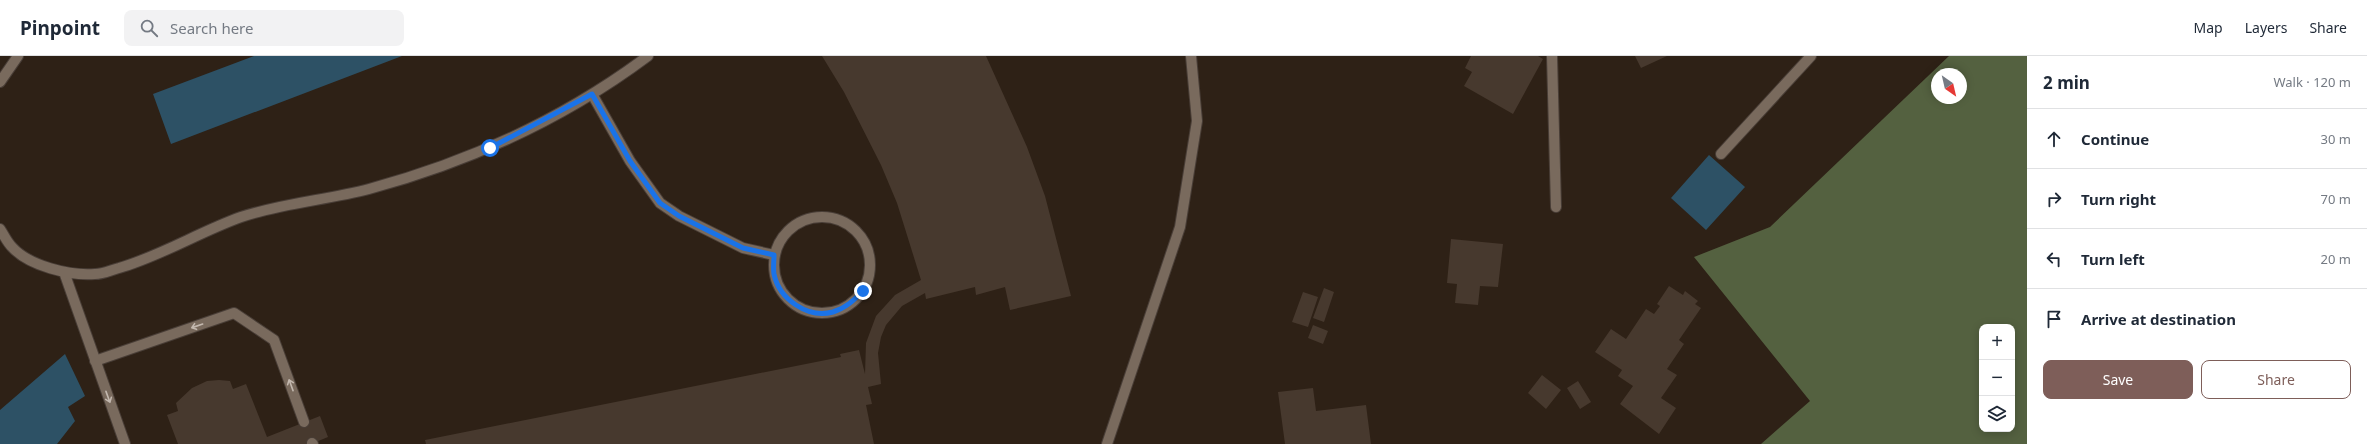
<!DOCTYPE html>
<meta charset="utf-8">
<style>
:root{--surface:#fff;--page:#f2f2f3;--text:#1f2937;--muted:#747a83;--line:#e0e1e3;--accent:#7e5e59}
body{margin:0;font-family:"Noto Sans",sans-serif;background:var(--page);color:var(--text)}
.controls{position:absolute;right:12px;bottom:12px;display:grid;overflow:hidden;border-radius:8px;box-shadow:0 2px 10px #0003}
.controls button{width:36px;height:36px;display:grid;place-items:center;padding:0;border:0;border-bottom:1px solid var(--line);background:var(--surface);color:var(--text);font:20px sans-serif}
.compass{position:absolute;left:1931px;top:12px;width:36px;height:36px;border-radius:50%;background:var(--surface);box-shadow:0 2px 10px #0003;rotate:146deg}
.stop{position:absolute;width:12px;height:12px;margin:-9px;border:3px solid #1a73e8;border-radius:50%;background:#fff}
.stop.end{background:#1a73e8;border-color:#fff;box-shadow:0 1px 4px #0008}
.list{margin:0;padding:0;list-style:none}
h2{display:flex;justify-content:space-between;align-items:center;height:52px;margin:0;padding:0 16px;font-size:17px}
h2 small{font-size:13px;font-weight:400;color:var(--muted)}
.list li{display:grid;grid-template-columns:26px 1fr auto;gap:12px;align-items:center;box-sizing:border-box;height:60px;padding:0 16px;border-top:1px solid var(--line)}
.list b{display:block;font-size:15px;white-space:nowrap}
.list em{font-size:13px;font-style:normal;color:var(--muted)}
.actions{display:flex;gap:8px;padding:12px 16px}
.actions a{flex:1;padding:9px 0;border:1px solid var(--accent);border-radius:8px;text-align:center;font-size:14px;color:var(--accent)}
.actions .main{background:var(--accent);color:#fff}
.icon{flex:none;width:22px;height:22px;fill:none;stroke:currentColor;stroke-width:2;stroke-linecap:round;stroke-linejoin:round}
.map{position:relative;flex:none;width:2027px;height:388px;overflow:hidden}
header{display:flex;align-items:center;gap:24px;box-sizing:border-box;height:56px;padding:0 20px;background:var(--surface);border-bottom:1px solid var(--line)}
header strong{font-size:19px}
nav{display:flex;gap:22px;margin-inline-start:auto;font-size:14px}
.search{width:280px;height:36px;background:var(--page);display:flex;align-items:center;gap:10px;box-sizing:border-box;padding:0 14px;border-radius:8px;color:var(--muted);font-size:15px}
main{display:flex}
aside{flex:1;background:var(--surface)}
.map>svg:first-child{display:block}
.forest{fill:#546140;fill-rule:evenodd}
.water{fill:#2d5165}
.building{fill:#47392e}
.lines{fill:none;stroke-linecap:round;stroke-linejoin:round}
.service-casing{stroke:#493e37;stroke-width:12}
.service{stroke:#796a5d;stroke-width:10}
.oneway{stroke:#c3b8af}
.route{stroke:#1a73e8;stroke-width:5}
</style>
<header>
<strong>Pinpoint</strong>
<div class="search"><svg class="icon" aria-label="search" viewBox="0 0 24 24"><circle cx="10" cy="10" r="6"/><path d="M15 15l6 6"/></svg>Search here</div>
<nav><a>Map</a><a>Layers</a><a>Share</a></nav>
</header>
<main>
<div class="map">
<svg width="2027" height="388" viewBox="0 0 2027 388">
<rect width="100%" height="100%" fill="#2e2116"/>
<path class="forest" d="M1949 0H2027V388H1761L1810 345 1694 201 1770 171ZM1937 18H1961V42H1937ZM1982 271H2012V373H1982Z"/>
<path class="water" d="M254 0H402L171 88 153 38Z
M1709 99 1745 131 1706 174 1671 142Z
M65 298 85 340 68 351 75 365 57 388H0V354Z"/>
<path class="building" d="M822 0H986L1027 91 1045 140 1071 240 1010 254 1005 231 976 239 975 231 926 243 925 237 902 250 886 269 881 281 878 297 881 328 868 331 872 348 866 349 874 388H426L425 384 841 301 840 298 859 294 865 318 866 287 876 260 895 239 921 224 897 147 881 109 844 36Z
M1471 0H1538L1543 3 1513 58 1464 30 1472 16 1465 12Z
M1635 0H1667L1641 12Z
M1451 183 1503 188 1498 231 1480 230 1478 249 1455 247 1457 228 1447 227Z
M1669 230 1683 239 1685 235 1698 245 1695 248 1701 252 1679 284 1684 288 1667 313 1677 319 1661 342 1676 352 1659 378 1620 348 1633 330 1618 320 1622 314 1595 296 1611 273 1626 283 1646 253 1654 258 1660 250 1657 248Z
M1324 232 1334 236 1324 266 1313 262Z
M1303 236 1318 241 1308 271 1292 266Z
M1313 269 1328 275 1323 288 1308 282Z
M1542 319 1561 334 1546 353 1528 337Z
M219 324 230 325 233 333 246 328 267 381 320 360 328 381 311 388H178L167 359 178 355 176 347 192 332 207 325Z
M1578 325 1591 346 1580 353 1567 332Z
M1313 332 1316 355 1366 349 1371 388H1285L1278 336Z"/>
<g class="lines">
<defs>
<path id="service" d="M1552 0 1556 151
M0 26 18 0
M592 38 630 105 660 147 679 160 743 192 774 199
M1721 98 1811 0
M774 209a48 48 0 1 1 96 0a48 48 0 1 1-96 0Z
M0 173C4 179 7 186 12 191 29 210 70 220 95 218 103 218 111 214 119 212 161 200 199 176 241 161 283 147 327 144 369 133 469 106 565 62 648 0
M64 216 125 388
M95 305 234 257 274 284 304 366
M312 387 313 388
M1107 388 1180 171 1197 65 1191 0"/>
</defs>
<use href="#service" class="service-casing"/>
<use href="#service" class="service"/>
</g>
<defs><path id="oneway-shaft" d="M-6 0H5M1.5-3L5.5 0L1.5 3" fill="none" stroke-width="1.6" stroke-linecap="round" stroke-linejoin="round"/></defs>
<g class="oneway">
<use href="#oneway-shaft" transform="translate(197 270) rotate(161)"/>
<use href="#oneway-shaft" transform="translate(291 329) rotate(-110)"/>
<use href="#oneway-shaft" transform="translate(108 341) rotate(70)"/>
</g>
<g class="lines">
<path class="route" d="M490 92 592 38 630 105 660 147 679 160 743 192 774 199C774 205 773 212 774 218 779 243 808 263 833 256 846 252 854 244 863 235"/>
</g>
</svg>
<div class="controls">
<button>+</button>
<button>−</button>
<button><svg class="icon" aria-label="layers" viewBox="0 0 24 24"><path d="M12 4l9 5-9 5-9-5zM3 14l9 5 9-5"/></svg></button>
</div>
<svg class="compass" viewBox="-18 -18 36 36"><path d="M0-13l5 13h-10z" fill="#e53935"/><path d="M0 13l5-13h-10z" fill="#747a83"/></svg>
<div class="stop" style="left:490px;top:92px"></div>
<div class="stop end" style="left:863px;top:235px"></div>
</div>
<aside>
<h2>2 min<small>Walk · 120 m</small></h2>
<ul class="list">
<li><svg class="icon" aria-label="ahead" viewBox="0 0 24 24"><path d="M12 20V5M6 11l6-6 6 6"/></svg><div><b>Continue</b></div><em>30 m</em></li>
<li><svg class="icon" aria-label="right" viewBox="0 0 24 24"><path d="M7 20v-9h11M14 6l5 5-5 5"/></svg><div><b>Turn right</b></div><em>70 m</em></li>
<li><svg class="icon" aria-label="left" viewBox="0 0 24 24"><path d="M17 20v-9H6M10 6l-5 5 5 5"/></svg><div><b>Turn left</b></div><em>20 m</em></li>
<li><svg class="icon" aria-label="arrive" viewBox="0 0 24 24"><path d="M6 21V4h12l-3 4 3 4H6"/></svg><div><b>Arrive at destination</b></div></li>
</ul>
<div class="actions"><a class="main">Save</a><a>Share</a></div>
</aside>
</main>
